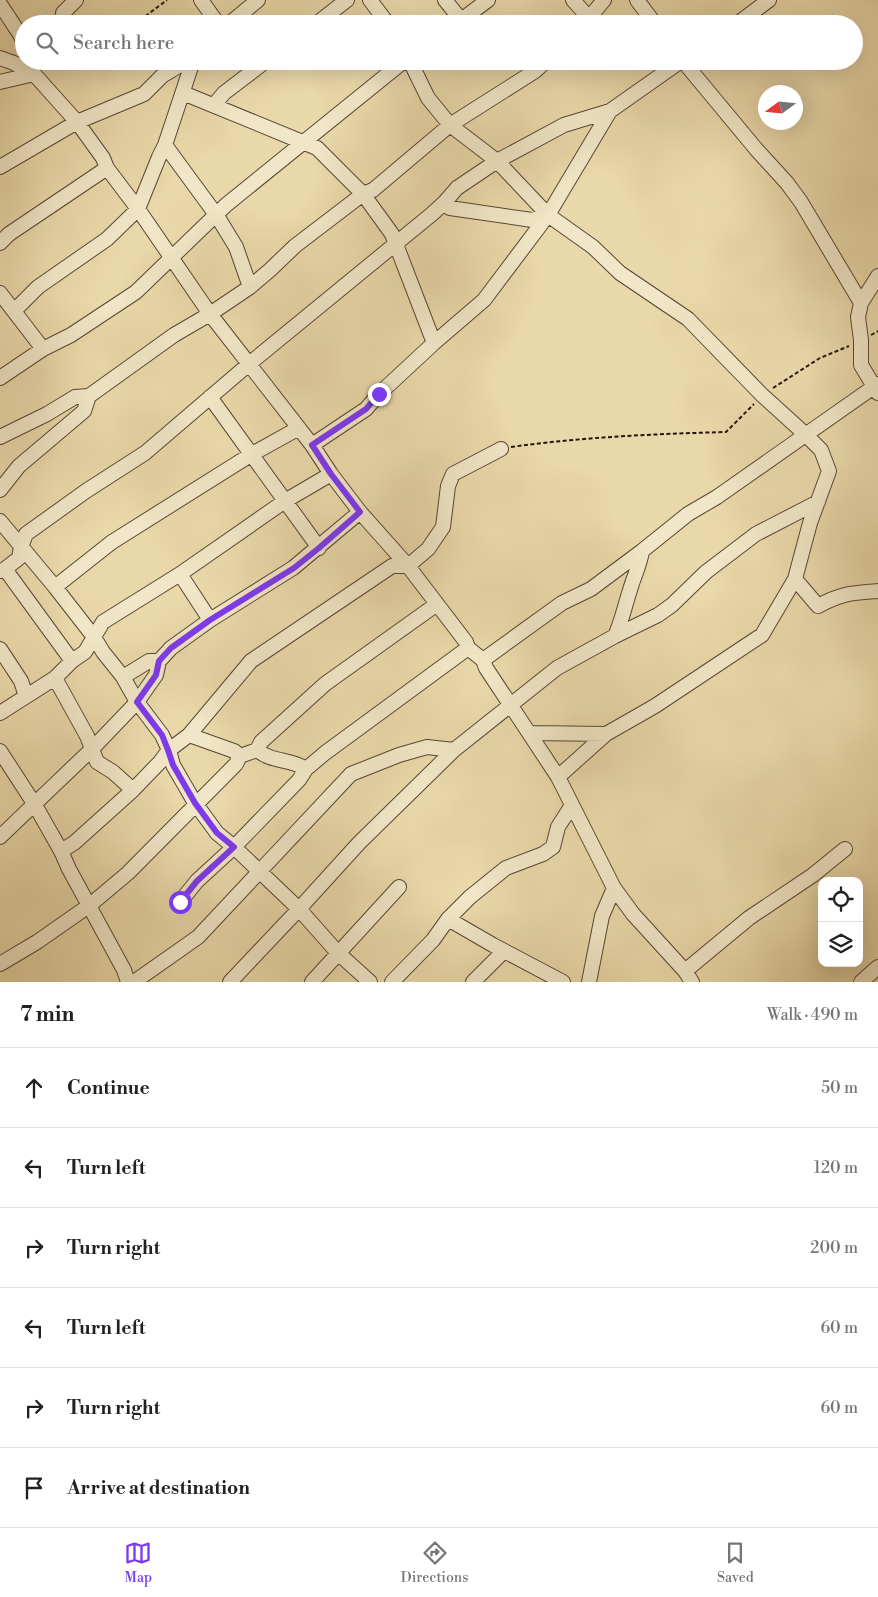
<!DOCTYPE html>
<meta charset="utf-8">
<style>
:root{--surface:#fff;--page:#f6f6f6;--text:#202124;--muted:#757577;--line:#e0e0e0;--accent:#7c3aed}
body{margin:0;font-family:"Libre Bodoni",serif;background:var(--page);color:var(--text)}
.controls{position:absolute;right:15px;bottom:15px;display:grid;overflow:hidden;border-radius:10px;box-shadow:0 5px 20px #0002}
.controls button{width:45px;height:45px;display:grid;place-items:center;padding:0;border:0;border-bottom:1px solid var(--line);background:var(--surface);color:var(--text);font:25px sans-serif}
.compass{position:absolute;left:758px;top:85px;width:45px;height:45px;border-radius:50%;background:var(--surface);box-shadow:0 5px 20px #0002;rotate:255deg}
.stop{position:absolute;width:15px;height:15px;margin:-11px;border:4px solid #7c3aed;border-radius:50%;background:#fff}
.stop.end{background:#7c3aed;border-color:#fff;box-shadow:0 1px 5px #0008}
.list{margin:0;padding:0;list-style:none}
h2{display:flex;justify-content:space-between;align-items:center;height:65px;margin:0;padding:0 20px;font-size:21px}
h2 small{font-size:16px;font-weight:400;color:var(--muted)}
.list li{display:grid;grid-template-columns:32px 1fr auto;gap:15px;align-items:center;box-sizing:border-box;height:80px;padding:0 20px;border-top:1px solid var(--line)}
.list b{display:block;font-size:19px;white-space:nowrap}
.list em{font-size:16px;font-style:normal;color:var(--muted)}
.icon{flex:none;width:28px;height:28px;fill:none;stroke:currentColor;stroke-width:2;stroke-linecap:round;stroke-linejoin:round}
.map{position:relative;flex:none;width:878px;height:982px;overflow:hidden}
.search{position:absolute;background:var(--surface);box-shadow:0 5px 20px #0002;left:15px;right:15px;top:15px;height:55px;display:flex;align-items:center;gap:12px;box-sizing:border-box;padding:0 18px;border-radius:28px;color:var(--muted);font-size:19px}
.sheet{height:545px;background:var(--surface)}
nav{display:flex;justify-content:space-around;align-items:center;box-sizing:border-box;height:70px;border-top:1px solid var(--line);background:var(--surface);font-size:14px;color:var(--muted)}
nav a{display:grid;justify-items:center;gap:2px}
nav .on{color:var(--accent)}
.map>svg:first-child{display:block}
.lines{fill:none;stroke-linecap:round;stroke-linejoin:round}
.minor-casing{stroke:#564634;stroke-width:16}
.path{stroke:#25160d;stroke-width:2;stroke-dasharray:4 2.5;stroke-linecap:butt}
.minor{stroke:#f1e6c7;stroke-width:14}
.route{stroke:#7c3aed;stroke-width:6}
</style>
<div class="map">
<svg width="878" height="982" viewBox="0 0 878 982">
<rect width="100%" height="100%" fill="#e9d8a9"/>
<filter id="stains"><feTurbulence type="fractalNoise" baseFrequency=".004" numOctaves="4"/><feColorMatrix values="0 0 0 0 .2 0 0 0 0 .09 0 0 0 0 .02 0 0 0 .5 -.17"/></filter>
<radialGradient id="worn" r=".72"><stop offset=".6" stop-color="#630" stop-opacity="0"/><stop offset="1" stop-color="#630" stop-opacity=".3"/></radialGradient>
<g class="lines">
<defs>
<path id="minor" d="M201 0 218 24
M370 0 388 24
M445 0 461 20
M573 0 589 18
M637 0 655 24
M0 4 21 36 24 45
M63 13 76 0
M229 24 258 0
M316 24 347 0
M456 24 488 0
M584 24 604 0
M737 24 769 0
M0 58 14 63 34 74 77 122 103 158 107 168 138 209 210 314 312 445 331 474 360 512 408 566 466 642 468 648 483 660 486 668 558 777 614 888 633 914 685 971 692 982
M410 61 428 98 450 125 497 161 548 215 593 247 620 273 688 319 762 395 805 434 821 450 829 471 810 523 795 579 762 635 655 706 606 734 558 777
M683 61 756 149 787 183 801 202 861 303
M0 82 34 74 33 70
M183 93 317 148 363 194 392 234 434 343
M214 105 224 93 266 61
M165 145 217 216 236 247 250 287
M0 167 77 122 144 94 162 76 187 61
M444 203 450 208 532 220 548 215
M0 243 9 234 107 168
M0 293 43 349
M14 311 38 287 107 239 138 209 159 157 165 145 193 61
M0 378 43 349 71 335 136 292 226 205 404 61
M878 393 861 365V340L858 317 861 303 878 276
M210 397 319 548
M0 437 47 414 75 397 89 396 174 335 210 314 250 287 270 270 295 246 363 194 373 190 450 125 535 71 546 61
M312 445 366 409 379 394 434 343 484 300 548 215 610 111 681 61
M0 490 19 466 84 411 89 396
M0 521 55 587 94 637 103 652 123 677 137 702 162 735 169 750 173 765 195 803 217 833 234 847 299 909 338 953 370 982
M5 569 72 661
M0 571 5 569 19 558 21 547 26 534 86 491 145 453 249 364 432 214 444 203 457 188 497 161 564 125 610 111
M180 574 210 620
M795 579 818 606C842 593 852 593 878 591
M55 587 112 542 252 454 299 428
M615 636C622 621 625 605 630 590 634 576 640 565 642 551
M0 649 21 681 26 696
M483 660 562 603 591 589 642 551 688 514 717 497 878 384
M123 677 149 661H159
M55 678 87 736 97 762 113 772 133 790
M0 713 55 678 72 661 85 652 103 622 180 574 285 501 331 474
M531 733 606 734
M189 735 234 751 240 756
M257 750C273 763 290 758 306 769
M0 751 35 805 61 851 69 869 124 970 128 982
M0 837 91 750 137 702 156 675 159 661 171 648 210 620 293 568 360 512
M61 851 74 843 133 790 160 762 169 750 189 735 251 661 392 566H408L428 549 443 527 448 486 453 474 501 449
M180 902 197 881 234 847 299 780 306 769 325 753 468 648
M448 919 493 945 563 982
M0 964 37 942 90 905 128 873 236 764 240 756 257 750 261 742 325 684 437 604
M685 971 749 918 813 875 845 849
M134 982 198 937 351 774 399 755 427 747 454 750
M230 982 299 909 359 843 454 750 557 668 615 636 658 615 672 605 706 572 756 534 818 502
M312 982 399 887
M392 982 433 940 448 919 470 897 506 868 543 854 553 847 558 827 572 805
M473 982 504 951
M589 982 602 916 614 888
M861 982 878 967"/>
</defs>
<use href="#minor" class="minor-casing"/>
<path class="path" d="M135 24 167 0
M871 335 878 331
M773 388 820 358 849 346
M511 447C583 437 654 434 726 432L754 404"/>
<use href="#minor" class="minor"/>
</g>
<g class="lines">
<path class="route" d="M180 902 197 881 234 847 217 833 195 803 173 765 168 750 162 735 137 702 156 675 159 661 171 648 210 620 294 568 319 548 360 512 331 474 312 445 366 409 379 394"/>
</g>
<rect width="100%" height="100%" filter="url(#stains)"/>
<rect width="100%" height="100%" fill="url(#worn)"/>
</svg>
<div class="controls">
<button><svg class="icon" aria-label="locate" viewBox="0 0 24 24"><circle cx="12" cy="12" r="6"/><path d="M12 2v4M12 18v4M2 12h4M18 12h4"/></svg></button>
<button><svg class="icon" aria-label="layers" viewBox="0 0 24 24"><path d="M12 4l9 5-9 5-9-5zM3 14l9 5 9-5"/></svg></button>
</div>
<svg class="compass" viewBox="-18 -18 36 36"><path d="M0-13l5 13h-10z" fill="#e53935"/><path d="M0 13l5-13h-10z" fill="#757577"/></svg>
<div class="stop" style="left:180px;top:902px"></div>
<div class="stop end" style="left:379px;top:394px"></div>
<div class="search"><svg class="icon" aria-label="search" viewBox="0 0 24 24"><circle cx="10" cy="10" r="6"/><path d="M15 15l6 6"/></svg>Search here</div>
</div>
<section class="sheet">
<h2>7 min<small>Walk · 490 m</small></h2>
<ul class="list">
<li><svg class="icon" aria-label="ahead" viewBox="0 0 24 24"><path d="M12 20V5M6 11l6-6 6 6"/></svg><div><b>Continue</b></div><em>50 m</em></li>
<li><svg class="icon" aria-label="left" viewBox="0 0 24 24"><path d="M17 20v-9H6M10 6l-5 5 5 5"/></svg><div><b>Turn left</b></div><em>120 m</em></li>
<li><svg class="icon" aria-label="right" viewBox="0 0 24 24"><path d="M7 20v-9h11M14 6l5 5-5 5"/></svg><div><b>Turn right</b></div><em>200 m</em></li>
<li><svg class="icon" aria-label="left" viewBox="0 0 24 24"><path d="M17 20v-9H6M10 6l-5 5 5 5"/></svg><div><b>Turn left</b></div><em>60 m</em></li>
<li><svg class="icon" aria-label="right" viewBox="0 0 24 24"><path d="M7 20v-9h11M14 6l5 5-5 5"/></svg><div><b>Turn right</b></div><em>60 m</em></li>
<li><svg class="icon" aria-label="arrive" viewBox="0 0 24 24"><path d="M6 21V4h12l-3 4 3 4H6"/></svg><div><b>Arrive at destination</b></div></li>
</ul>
</section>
<nav>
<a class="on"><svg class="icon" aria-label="map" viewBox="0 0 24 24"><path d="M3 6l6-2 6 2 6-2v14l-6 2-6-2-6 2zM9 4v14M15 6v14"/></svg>Map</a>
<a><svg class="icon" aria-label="directions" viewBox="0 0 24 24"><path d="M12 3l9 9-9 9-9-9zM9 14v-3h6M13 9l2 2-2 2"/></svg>Directions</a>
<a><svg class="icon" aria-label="saved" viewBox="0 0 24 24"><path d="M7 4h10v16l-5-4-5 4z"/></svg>Saved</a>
</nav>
